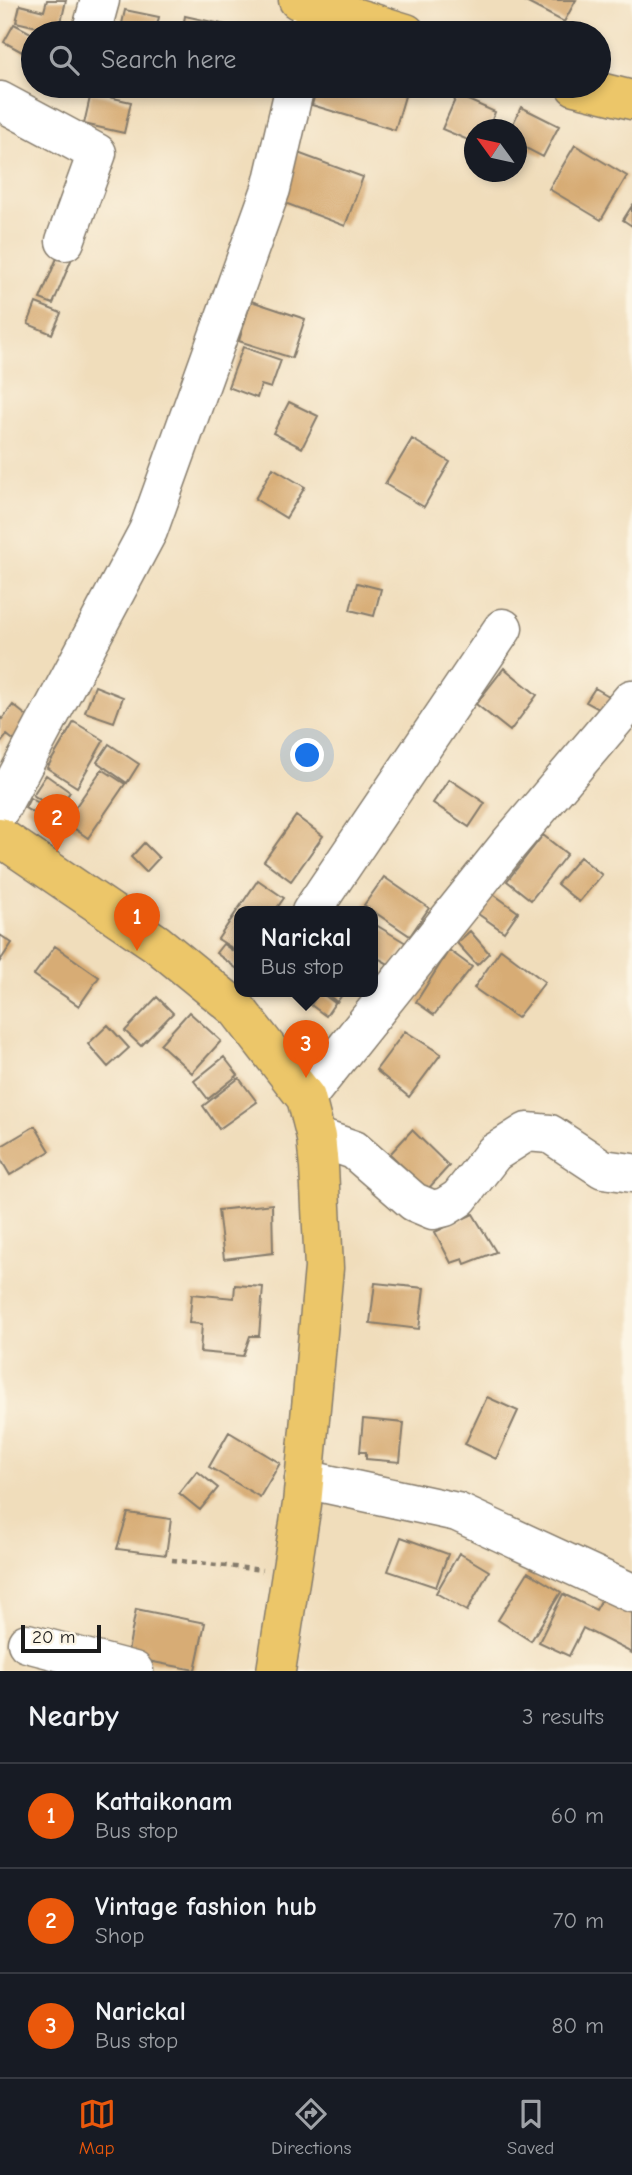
<!DOCTYPE html>
<style>
:root{--surface:#171b24;--page:#20242c;--text:#f1f3f6;--muted:#9ea1a6;--line:#363941;--accent:#ea580c}
body{margin:0;font-family:"Comic Neue",sans-serif;background:var(--page);color:var(--text)}
.compass{position:absolute;left:464px;top:119px;width:63px;height:63px;border-radius:50%;background:var(--surface);box-shadow:0 4px 10px #0003;rotate:303deg}
.scale{position:absolute;left:21px;bottom:18px;width:80px;box-sizing:border-box;padding-left:7px;border:4px solid #1c1c1c;border-top:0;font-size:19px;line-height:24px;white-space:nowrap;color:#1c1c1c;-webkit-text-stroke:5px #fcf5e5;paint-order:stroke}
.you{position:absolute;left:308px;top:756px;width:24px;height:24px;margin:-18px;border:5px solid #fff;border-radius:50%;background:#1a73e8;box-shadow:0 0 0 10px #1a73e833}
.badge{display:grid;place-items:center;width:46px;height:46px;border-radius:50%;background:var(--accent);color:#fff;font-size:23px;font-weight:700}
.pin{position:absolute;translate:-50% -58px;filter:drop-shadow(0 2px 4px #0008)}
.pin::after{content:'';position:absolute;top:37px;width:24px;height:21px;background:inherit;clip-path:polygon(0 0,100% 0,50% 100%)}
.popup{position:absolute;left:234px;top:906px;width:144px;height:91px;box-sizing:border-box;display:grid;place-content:center;border-radius:14px;background:var(--surface);filter:drop-shadow(0 2px 5px #0005);font-size:23px;white-space:nowrap;color:var(--muted)}
.popup b{font-size:26px;color:var(--text)}
.popup::after{content:'';position:absolute;left:50%;top:100%;margin-left:-14px;border:14px solid transparent;border-top-color:var(--surface)}
.list{margin:0;padding:0;list-style:none}
h2{display:flex;justify-content:space-between;align-items:center;height:91px;margin:0;padding:0 28px;font-size:30px}
h2 small{font-size:23px;font-weight:400;color:var(--muted)}
.list li{display:grid;grid-template-columns:46px 1fr auto;gap:21px;align-items:center;box-sizing:border-box;height:105px;padding:0 28px;border-top:2px solid var(--line)}
.list b{display:block;font-size:26px;white-space:nowrap}
.list p{margin:0;font-size:23px;white-space:nowrap;color:var(--muted)}
.list em{font-size:23px;font-style:normal;color:var(--muted)}
.icon{flex:none;width:38px;height:38px;fill:none;stroke:currentColor;stroke-width:2;stroke-linecap:round;stroke-linejoin:round}
.map{position:relative;flex:none;width:632px;height:1671px;overflow:hidden}
.search{position:absolute;background:var(--surface);box-shadow:0 4px 10px #0003;left:21px;right:21px;top:21px;height:77px;display:flex;align-items:center;gap:18px;box-sizing:border-box;padding:0 24px;border-radius:38px;color:var(--muted);font-size:26px}
.sheet{height:406px;background:var(--surface)}
nav{display:flex;justify-content:space-around;align-items:center;box-sizing:border-box;height:98px;border-top:2px solid var(--line);background:var(--surface);font-size:19px;color:var(--muted)}
nav a{display:grid;justify-items:center;gap:4px}
nav .on{color:var(--accent)}
.map>svg:first-child{display:block}
.building{fill:#d7ac74}
.lines{fill:none;stroke-linecap:round;stroke-linejoin:round}
.minor-casing{stroke:#867c6c;stroke-width:41}
.major-casing{stroke:#867c6c;stroke-width:41}
.path{stroke:#867c6c;stroke-width:4.5;stroke-dasharray:5 5;stroke-linecap:butt}
.minor{stroke:#fff;stroke-width:38}
.major{stroke:#ecc669;stroke-width:38}
</style>
<div class="map">
<svg width="632" height="1671" viewBox="0 0 632 1671">
<rect width="100%" height="100%" fill="#fcf5e5"/>
<filter id="ink" filterUnits="userSpaceOnUse"><feTurbulence type="fractalNoise" baseFrequency=".0143" numOctaves="2"/><feDisplacementMap in="SourceGraphic" scale="14" xChannelSelector="R" yChannelSelector="G"/><feConvolveMatrix kernelMatrix="1 2 1 2 8 2 1 2 1" color-interpolation-filters="sRGB"/></filter>
<filter id="wash" filterUnits="userSpaceOnUse"><feTurbulence type="fractalNoise" baseFrequency=".00686" numOctaves="4" result="noise"/><feDisplacementMap in="SourceGraphic" scale="28" xChannelSelector="R" yChannelSelector="G"/><feGaussianBlur stdDeviation="1.57" result="paint"/><feColorMatrix in="noise" values="0 0 0 0 0 0 0 0 0 0 0 0 0 0 0 0 0 1.4 0 .05"/><feComposite in="paint" operator="in"/></filter>
<g filter="url(#wash)">
<rect width="100%" height="100%" fill="#f0ddbb"/>
<g id="blocks">
<path class="building" d="M47 0H66L59 32 16 22 20 5 44 11Z
M522 0H576L564 22Z
M125 10 159 17 155 33H120Z
M185 16 226 25 224 33H182Z
M14 24 33 34V58L4 42Z
M240 24 280 32V33H238Z
M317 86H372L405 96 395 130 312 105Z
M91 93 131 102 124 133 84 124Z
M457 95 495 112 488 130H475V143L442 129Z
M521 107 559 126 543 157 516 143V130H510Z
M575 145 627 176 601 220 549 189Z
M295 152 363 177 345 226 277 200Z
M632 206V226L623 220Z
M59 253 72 258 53 304 40 299Z
M251 301 305 319 292 358 239 341Z
M36 303 61 313 52 334 28 324Z
M243 347 281 360 271 388 261 385 257 398 228 387Z
M289 402 318 416 302 448 273 433Z
M412 439 450 462 424 507 385 484Z
M273 468 305 487 286 518 255 499Z
M357 583 381 589 374 616 350 610Z
M504 668 537 695 510 731 476 704Z
M95 686 123 697 114 722 85 712Z
M595 688 614 699 606 713 586 702Z
M13 705 38 725 21 746 7 735 0 744V717L2 719Z
M74 722 104 740 77 787 47 768Z
M109 744 139 764 127 783 97 762Z
M102 769 125 784 88 838 65 822Z
M46 775 70 792 57 811 33 795Z
M449 779 485 803 469 827 433 803Z
M30 798 58 814 52 824 25 808Z
M296 816 323 836 291 881 264 861Z
M543 835 567 854 531 900 507 881Z
M144 843 159 858 146 872 131 857Z
M580 857 602 875 579 902 557 884Z
M384 877 429 908 410 936 364 905Z
M258 880 284 898 274 912H240V953L218 939Z
M485 888 518 912 504 932 471 909Z
M376 925 406 943 392 966 372 955V931Z
M470 931 489 953 477 965 457 943Z
M0 935 12 943 0 961Z
M223 944 240 956V971L216 953Z
M55 946 99 977 79 1006 34 975Z
M501 949 545 982 517 1018 474 988Z
M449 950 472 967 434 1015 416 1002Z
M320 992 335 1003 326 1016 311 1005Z
M324 992H344L337 1002Z
M157 997 173 1013 141 1046 125 1031Z
M189 1012 221 1041 192 1073 160 1044Z
M108 1025 129 1048 108 1067 88 1044Z
M405 1031 441 1054 409 1097 376 1070Z
M224 1057 238 1075 208 1099 194 1081Z
M239 1078 257 1102 219 1129 203 1106Z
M35 1126 50 1151 10 1175 0 1158V1147Z
M412 1130 449 1166 427 1190 390 1154Z
M272 1204 273 1253 224 1259 218 1210Z
M473 1214 496 1252 465 1264 463 1259 451 1263 435 1232Z
M375 1283 424 1288 419 1329 370 1323Z
M235 1285 263 1287 259 1336H250L243 1356 200 1352 202 1324 189 1323 192 1294 234 1298Z
M487 1397 518 1411 496 1459 465 1444Z
M363 1419 404 1423 400 1462 366 1459V1452H360Z
M229 1432 280 1463 260 1497 209 1467Z
M197 1471 218 1488 200 1510 179 1493Z
M128 1513 171 1519 166 1555 117 1549Z
M401 1537 448 1554 436 1587 388 1571Z
M459 1553 489 1571 467 1611 436 1593Z
M528 1572 561 1592 531 1641 498 1620Z
M563 1594 596 1610 604 1595 632 1609V1653L583 1628 569 1656 539 1642Z
M136 1609 205 1623 195 1670 127 1657Z"/>
</g>
</g>
<g filter="url(#ink)">
<use href="#blocks" fill-opacity="0" stroke="#867c6c" stroke-width="2"/>
<g class="lines">
<defs>
<path id="minor" d="M91 33 100 0
M308 33 314 4
M0 101 97 153 65 241
M0 809 148 531 271 189 295 86
M311 912 503 628
M306 1098 509 844 632 699
M316 1137 354 1150 414 1202 433 1210 445 1207 459 1198 494 1153 527 1132 550 1134 603 1169 632 1173
M304 1479 457 1512 632 1593
M27 1643 134 1671"/>
<path id="major" d="M298 0 406 33
M575 86 632 100
M0 837 156 943 237 1009 306 1098 316 1137 319 1167 324 1268 302 1504 276 1671"/>
</defs>
<use href="#minor" class="minor-casing"/>
<use href="#major" class="major-casing"/>
<path class="path" d="M172 1560 262 1570"/>
<use href="#minor" class="minor"/>
<use href="#major" class="major"/>
</g>
</g>
</svg>
<svg class="compass" viewBox="-18 -18 36 36"><path d="M0-13l5 13h-10z" fill="#e53935"/><path d="M0 13l5-13h-10z" fill="#9ea1a6"/></svg>
<div class="scale">20 m</div>
<div class="you"></div>
<div class="pin badge" style="left:137px;top:951px">1</div>
<div class="pin badge" style="left:57px;top:852px">2</div>
<div class="pin badge" style="left:306px;top:1078px">3</div>
<div class="popup"><b>Narickal</b>Bus stop</div>
<div class="search"><svg class="icon" aria-label="search" viewBox="0 0 24 24"><circle cx="10" cy="10" r="6"/><path d="M15 15l6 6"/></svg>Search here</div>
</div>
<section class="sheet">
<h2>Nearby<small>3 results</small></h2>
<ul class="list">
<li><span class="badge">1</span><div><b>Kattaikonam</b><p>Bus stop</p></div><em>60 m</em></li>
<li><span class="badge">2</span><div><b>Vintage fashion hub</b><p>Shop</p></div><em>70 m</em></li>
<li><span class="badge">3</span><div><b>Narickal</b><p>Bus stop</p></div><em>80 m</em></li>
</ul>
</section>
<nav>
<a class="on"><svg class="icon" aria-label="map" viewBox="0 0 24 24"><path d="M3 6l6-2 6 2 6-2v14l-6 2-6-2-6 2zM9 4v14M15 6v14"/></svg>Map</a>
<a><svg class="icon" aria-label="directions" viewBox="0 0 24 24"><path d="M12 3l9 9-9 9-9-9zM9 14v-3h6M13 9l2 2-2 2"/></svg>Directions</a>
<a><svg class="icon" aria-label="saved" viewBox="0 0 24 24"><path d="M7 4h10v16l-5-4-5 4z"/></svg>Saved</a>
</nav>
